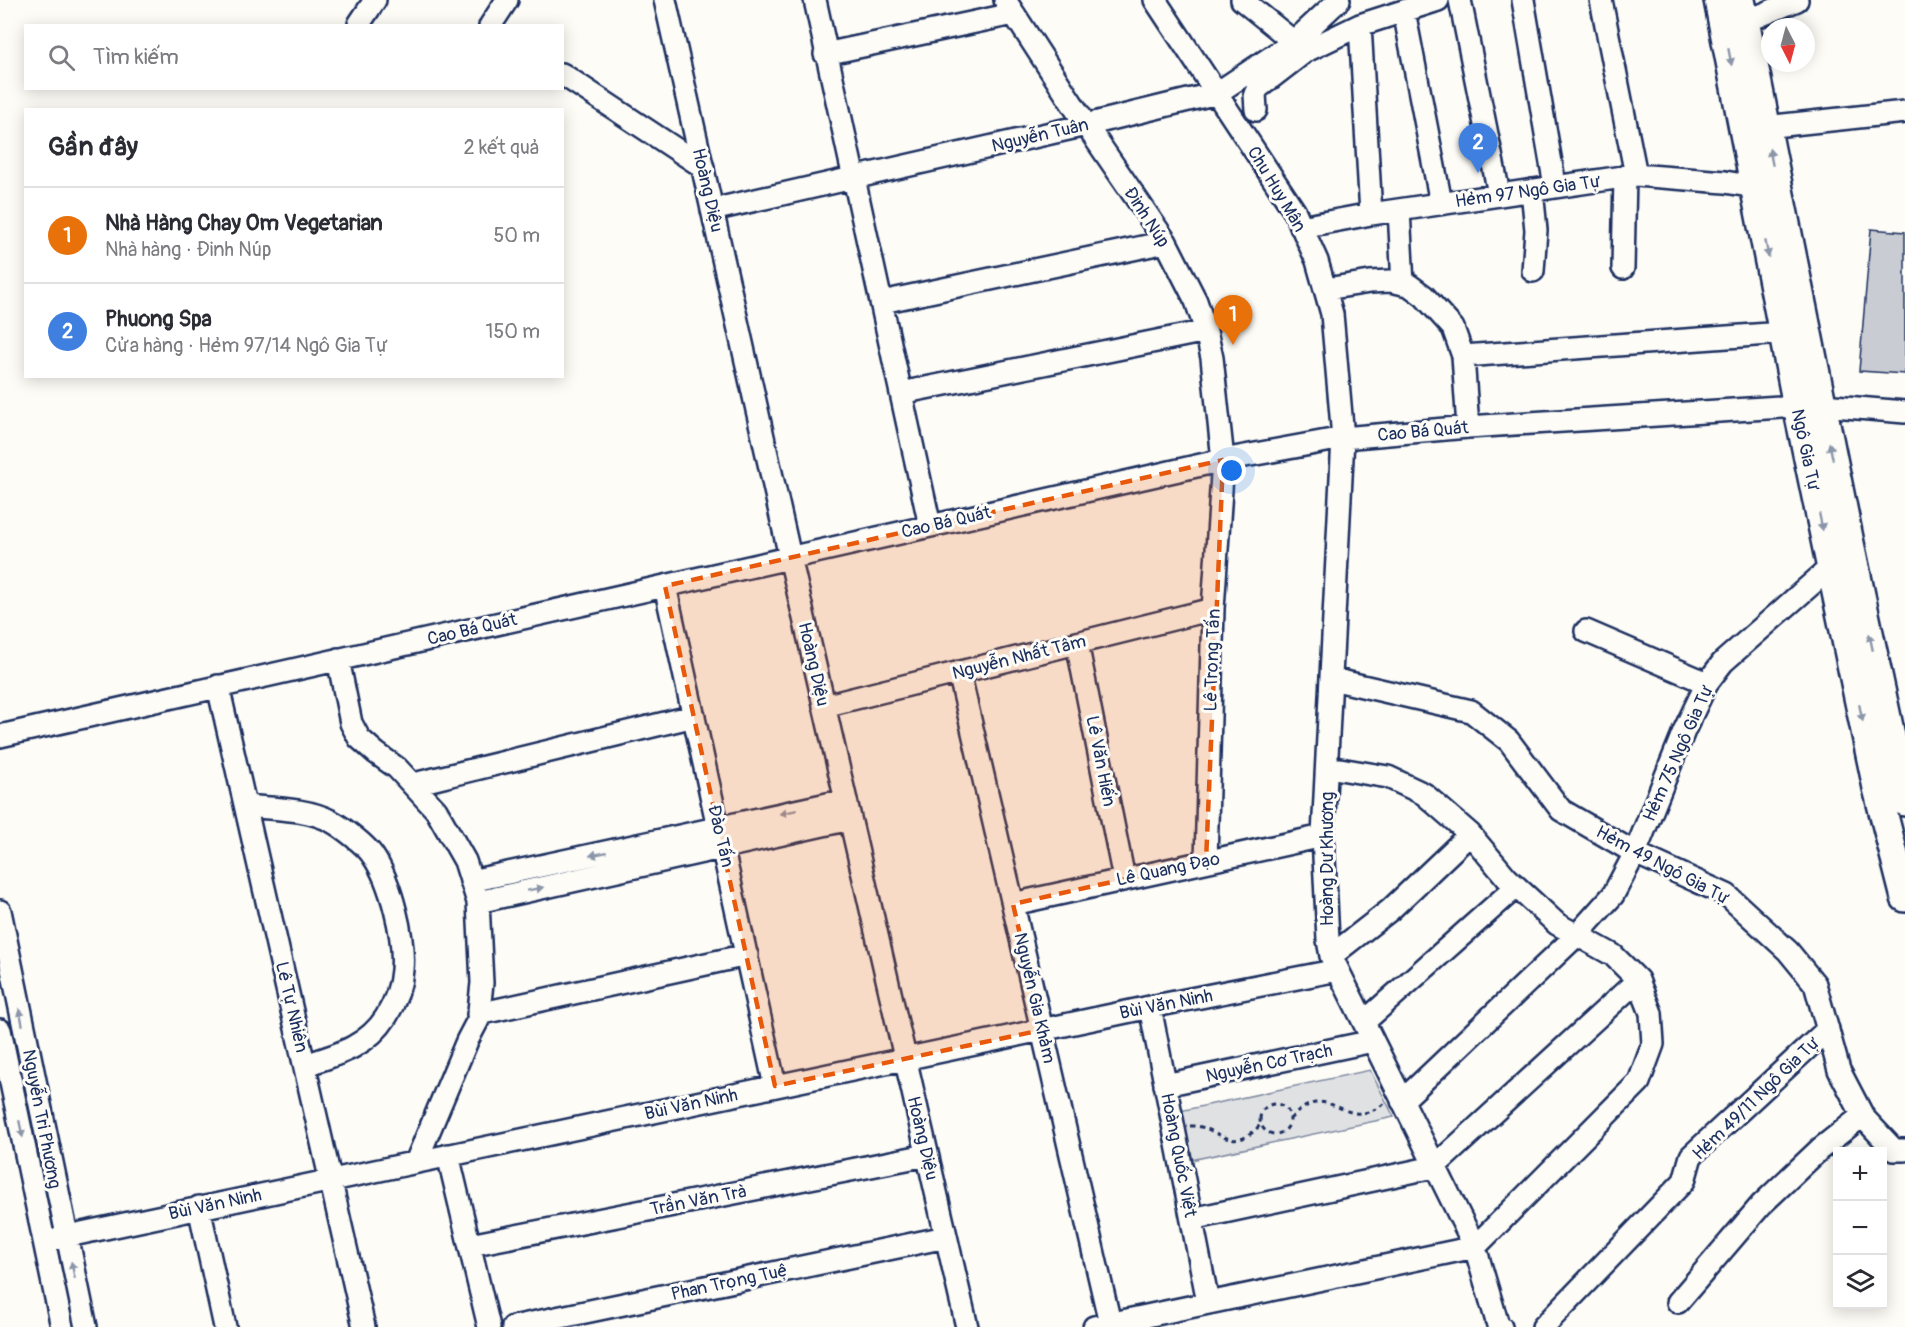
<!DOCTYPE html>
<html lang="vi">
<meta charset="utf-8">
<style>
:root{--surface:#fff;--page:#f7f7f7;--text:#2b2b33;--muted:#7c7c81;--line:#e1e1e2;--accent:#c8321e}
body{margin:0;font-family:Pangolin,sans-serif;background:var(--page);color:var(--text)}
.controls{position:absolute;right:18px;bottom:18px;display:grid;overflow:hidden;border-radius:0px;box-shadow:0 3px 15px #0003}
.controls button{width:54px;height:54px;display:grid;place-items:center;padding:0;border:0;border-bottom:2px solid var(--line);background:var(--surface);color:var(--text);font:30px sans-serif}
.compass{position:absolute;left:1761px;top:18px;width:54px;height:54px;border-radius:50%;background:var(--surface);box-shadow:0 3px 15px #0003;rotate:174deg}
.you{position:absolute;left:1232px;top:471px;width:21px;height:21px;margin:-15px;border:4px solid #fff;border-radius:50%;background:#1a73e8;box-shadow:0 0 0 9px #1a73e833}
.badge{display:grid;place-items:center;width:39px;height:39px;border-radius:50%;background:var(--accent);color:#fff;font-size:20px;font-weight:700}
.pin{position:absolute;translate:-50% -50px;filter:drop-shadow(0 2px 3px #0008)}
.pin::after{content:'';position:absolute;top:32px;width:21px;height:18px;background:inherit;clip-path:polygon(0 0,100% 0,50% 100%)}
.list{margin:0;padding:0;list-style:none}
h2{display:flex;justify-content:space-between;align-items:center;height:78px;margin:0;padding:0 24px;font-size:26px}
h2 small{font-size:20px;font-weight:400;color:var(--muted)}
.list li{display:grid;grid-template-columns:39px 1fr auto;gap:18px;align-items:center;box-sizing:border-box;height:96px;padding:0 24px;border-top:2px solid var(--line)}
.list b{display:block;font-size:22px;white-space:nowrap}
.list p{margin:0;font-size:20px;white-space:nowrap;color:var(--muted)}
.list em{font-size:20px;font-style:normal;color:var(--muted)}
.icon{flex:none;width:33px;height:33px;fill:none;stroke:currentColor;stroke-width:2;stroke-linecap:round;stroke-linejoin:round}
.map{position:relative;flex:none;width:1905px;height:1327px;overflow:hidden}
.search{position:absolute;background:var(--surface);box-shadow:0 3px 15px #0003;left:24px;top:24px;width:540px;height:66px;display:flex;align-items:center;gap:15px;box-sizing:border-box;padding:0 21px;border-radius:0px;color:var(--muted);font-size:22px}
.panel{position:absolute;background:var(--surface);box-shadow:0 3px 15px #0003;left:24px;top:108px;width:540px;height:270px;border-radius:0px}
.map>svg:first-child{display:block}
.green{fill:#e0e1e3;stroke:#7e88a0;stroke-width:1.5}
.building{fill:#c9ccd3;stroke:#1b2f5e;stroke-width:1.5}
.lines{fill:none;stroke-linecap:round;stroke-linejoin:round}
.minor-casing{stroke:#1b2f5e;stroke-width:26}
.major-casing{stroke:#1b2f5e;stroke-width:32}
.path{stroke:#1b2f5e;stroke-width:3;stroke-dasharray:4.5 4.5;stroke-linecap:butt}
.minor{stroke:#fdfcf7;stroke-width:21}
.major{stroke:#fdfcf7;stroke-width:27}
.oneway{fill:#8c96aa}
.marked{fill:#e8590c;fill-opacity:0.2;stroke:#e8590c;stroke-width:4.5;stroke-dasharray:12 8;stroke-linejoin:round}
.labels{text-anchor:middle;stroke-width:6;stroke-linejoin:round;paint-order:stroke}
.street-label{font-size:18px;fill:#1b2f5e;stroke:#fdfcf7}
</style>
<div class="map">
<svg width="1905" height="1327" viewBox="0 0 1905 1327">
<rect width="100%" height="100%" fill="#fdfcf7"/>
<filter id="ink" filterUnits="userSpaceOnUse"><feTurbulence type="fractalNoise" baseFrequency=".0167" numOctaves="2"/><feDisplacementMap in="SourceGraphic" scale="12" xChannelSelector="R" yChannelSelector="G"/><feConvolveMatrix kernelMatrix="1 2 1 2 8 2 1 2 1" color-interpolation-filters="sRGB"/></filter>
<g filter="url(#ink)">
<path class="green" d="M1370 1070 1394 1117 1191 1160 1180 1111Z"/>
<path class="building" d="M1871 229 1905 232V374L1859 371Z"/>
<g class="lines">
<defs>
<path id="minor" d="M665 0 790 557 967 1327
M815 0 930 526
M1005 0 1086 125 1166 242 1196 301 1206 331 1212 358 1223 460 1213 609 1206 861
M1155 0 1295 212 1317 261 1332 314 1343 438 1323 836 1328 940 1331 956 1475 1247 1498 1325 1501 1327
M1242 0 1294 42
M1460 0 1499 194
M1523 0 1555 186
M1601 0 1636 175
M1404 11 1441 203
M1745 22 1797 0
M359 24 375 0
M1360 25 1371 214
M490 26 507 0
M825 54 1013 14
M562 74 703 167
M1256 110 1255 94 1258 88 1306 51 1360 25 1438 0
M1765 127 1905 112
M1532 190 1536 230 1533 271
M712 210 1086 125 1217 93 1294 42 1339 0
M1399 210 1403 284
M1301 227 1371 214 1636 175 1725 182 1755 187
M1623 268 1625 176
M1326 289 1370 282 1390 281 1409 285 1424 296 1453 328 1463 356 1468 427
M882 302 1166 242
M1463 356 1783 333
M901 393 1206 331
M665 586 775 1086
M1586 631 1707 683
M1077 643 1124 879
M338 659 351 723 359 738 376 753 397 768 436 810 465 861 478 902 482 983 478 1020 467 1041 416 1162
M959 672 1110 1323
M1332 679 1471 711 1509 741 1561 810 1635 853 1727 895 1788 951 1815 984 1839 1070 1864 1118 1894 1150H1905
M218 686 364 1327
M824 706 1213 609
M0 736 1223 460 1343 438 1468 427 1797 406 1822 405 1905 412
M414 784 694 716
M246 806C273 809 306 808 331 821 342 827 366 845 373 856 391 882 405 938 402 970 401 986 394 1004 386 1017 367 1047 336 1055 305 1065
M471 881 846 800
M478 902 850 819
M1013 904 1323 836
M0 911 86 1327
M1331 956 1390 910 1470 834
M1150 1007 1208 1302
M478 1014 747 955
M1364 1022 1516 887
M0 1030 62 1327
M1165 1085 1373 1041
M1402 1101 1577 935 1613 895 1635 853 1684 731 1707 683 1723 662 1831 567
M448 1155 489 1327
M199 1207 225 1327
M1192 1219 1434 1167 1638 980
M44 1241 1150 1007 1338 970
M470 1245 927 1155
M1678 1302 1761 1205 1820 1149 1862 1116
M513 1327 946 1237
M1094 1327 1475 1247 1639 1082 1653 1044 1651 1013 1638 980 1613 955 1557 924 1507 878 1470 834 1424 794 1388 777 1328 767
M1543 1327 1684 1181 1691 1156 1828 1029"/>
<path id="major" d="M1718 0 1797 406 1877 788 1905 898
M1741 0 1851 548 1905 802"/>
</defs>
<use href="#minor" class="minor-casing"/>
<use href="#major" class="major-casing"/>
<path class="path" d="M1260 1119a15 15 0 1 1 30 0a15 15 0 1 1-30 0Z
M1290 1119C1333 1075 1342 1136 1385 1103
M1190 1126C1219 1124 1230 1159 1261 1124"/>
<use href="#minor" class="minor"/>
<use href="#major" class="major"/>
</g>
<defs><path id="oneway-solid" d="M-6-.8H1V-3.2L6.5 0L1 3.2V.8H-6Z" transform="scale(1.5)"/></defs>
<g class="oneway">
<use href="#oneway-solid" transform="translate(1730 57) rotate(79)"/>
<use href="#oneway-solid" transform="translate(1771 157) rotate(-101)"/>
<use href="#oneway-solid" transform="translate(1767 249) rotate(79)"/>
<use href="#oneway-solid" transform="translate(1831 451) rotate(-102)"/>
<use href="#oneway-solid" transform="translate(1821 522) rotate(78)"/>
<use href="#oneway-solid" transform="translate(1871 642) rotate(-102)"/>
<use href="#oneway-solid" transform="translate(1861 713) rotate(78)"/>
<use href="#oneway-solid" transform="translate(788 812) rotate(168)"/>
<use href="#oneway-solid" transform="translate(598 854) rotate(168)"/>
<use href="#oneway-solid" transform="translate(535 889) rotate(-12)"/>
<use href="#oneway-solid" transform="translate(21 1017) rotate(-101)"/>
<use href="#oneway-solid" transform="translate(21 1129) rotate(78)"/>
<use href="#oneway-solid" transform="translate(73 1270) rotate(-102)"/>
</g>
</g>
<path class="marked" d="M1223 460 1206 861 1013 904 1042 1030 775 1086 665 586Z"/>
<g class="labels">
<g class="street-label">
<text transform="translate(1040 135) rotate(-13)" y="6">Nguyễn Tuân</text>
<text transform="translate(1277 189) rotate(59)" y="6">Chu Huy Mân</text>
<text transform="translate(708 190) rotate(77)" y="6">Hoàng Diệu</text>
<text transform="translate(1528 191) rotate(-8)" y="6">Hẻm 97 Ngô Gia Tự</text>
<text transform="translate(1147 217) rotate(57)" y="6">Đinh Núp</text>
<text transform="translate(1423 431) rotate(-5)" y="6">Cao Bá Quát</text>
<text transform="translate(1806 450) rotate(78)" y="6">Ngô Gia Tự</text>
<text transform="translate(946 522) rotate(-13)" y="6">Cao Bá Quát</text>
<text transform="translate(472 629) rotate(-13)" y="6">Cao Bá Quát</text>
<text transform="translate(1019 657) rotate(-14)" y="6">Nguyễn Nhất Tâm</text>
<text transform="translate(1212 660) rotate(-88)" y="6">Lê Trọng Tấn</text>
<text transform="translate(814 664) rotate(77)" y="6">Hoàng Diệu</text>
<text transform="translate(1678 753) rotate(-66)" y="6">Hẻm 75 Ngô Gia Tự</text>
<text transform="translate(1101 761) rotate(79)" y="6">Lê Văn Hiến</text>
<text transform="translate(721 836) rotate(77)" y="6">Đào Tấn</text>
<text transform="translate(1327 859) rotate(-90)" y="6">Hoàng Dư Khương</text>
<text transform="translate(1663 865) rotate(28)" y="6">Hẻm 49 Ngô Gia Tự</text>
<text transform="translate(1168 869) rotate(-12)" y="6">Lê Quang Đạo</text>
<text transform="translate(1035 998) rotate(77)" y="6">Nguyễn Gia Khảm</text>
<text transform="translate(1166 1004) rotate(-11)" y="6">Bùi Văn Ninh</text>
<text transform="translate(292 1007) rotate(77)" y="6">Lê Tự Nhiên</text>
<text transform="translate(1269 1063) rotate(-12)" y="6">Nguyễn Cơ Trạch</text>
<text transform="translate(1756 1098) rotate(-44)" y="6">Hẻm 49/11 Ngô Gia Tự</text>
<text transform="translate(691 1104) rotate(-12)" y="6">Bùi Văn Ninh</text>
<text transform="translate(42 1119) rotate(79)" y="6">Nguyễn Tri Phương</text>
<text transform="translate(923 1138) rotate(77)" y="6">Hoàng Diệu</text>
<text transform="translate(1179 1155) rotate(79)" y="6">Hoàng Quốc Việt</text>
<text transform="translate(698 1200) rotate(-11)" y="6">Trần Văn Trà</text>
<text transform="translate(215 1204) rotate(-12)" y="6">Bùi Văn Ninh</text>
<text transform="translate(729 1282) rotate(-12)" y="6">Phan Trọng Tuệ</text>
</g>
</g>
</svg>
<div class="controls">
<button>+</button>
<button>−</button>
<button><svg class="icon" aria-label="layers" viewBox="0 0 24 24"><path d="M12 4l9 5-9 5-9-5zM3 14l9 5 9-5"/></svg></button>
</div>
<svg class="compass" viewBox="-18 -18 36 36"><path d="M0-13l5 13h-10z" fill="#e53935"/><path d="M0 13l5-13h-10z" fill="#7c7c81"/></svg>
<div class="you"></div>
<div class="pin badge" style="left:1233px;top:345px;background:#e8710a">1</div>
<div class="pin badge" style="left:1478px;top:173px;background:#3f7fe0">2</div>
<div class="search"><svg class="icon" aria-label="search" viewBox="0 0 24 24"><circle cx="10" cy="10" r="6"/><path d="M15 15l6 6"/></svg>Tìm kiếm</div>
<section class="panel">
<h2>Gần đây<small>2 kết quả</small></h2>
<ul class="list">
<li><span class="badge" style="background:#e8710a">1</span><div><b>Nhà Hàng Chay Om Vegetarian</b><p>Nhà hàng · Đinh Núp</p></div><em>50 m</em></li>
<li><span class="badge" style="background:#3f7fe0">2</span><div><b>Phuong Spa</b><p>Cửa hàng · Hẻm 97/14 Ngô Gia Tự</p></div><em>150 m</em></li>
</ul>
</section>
</div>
